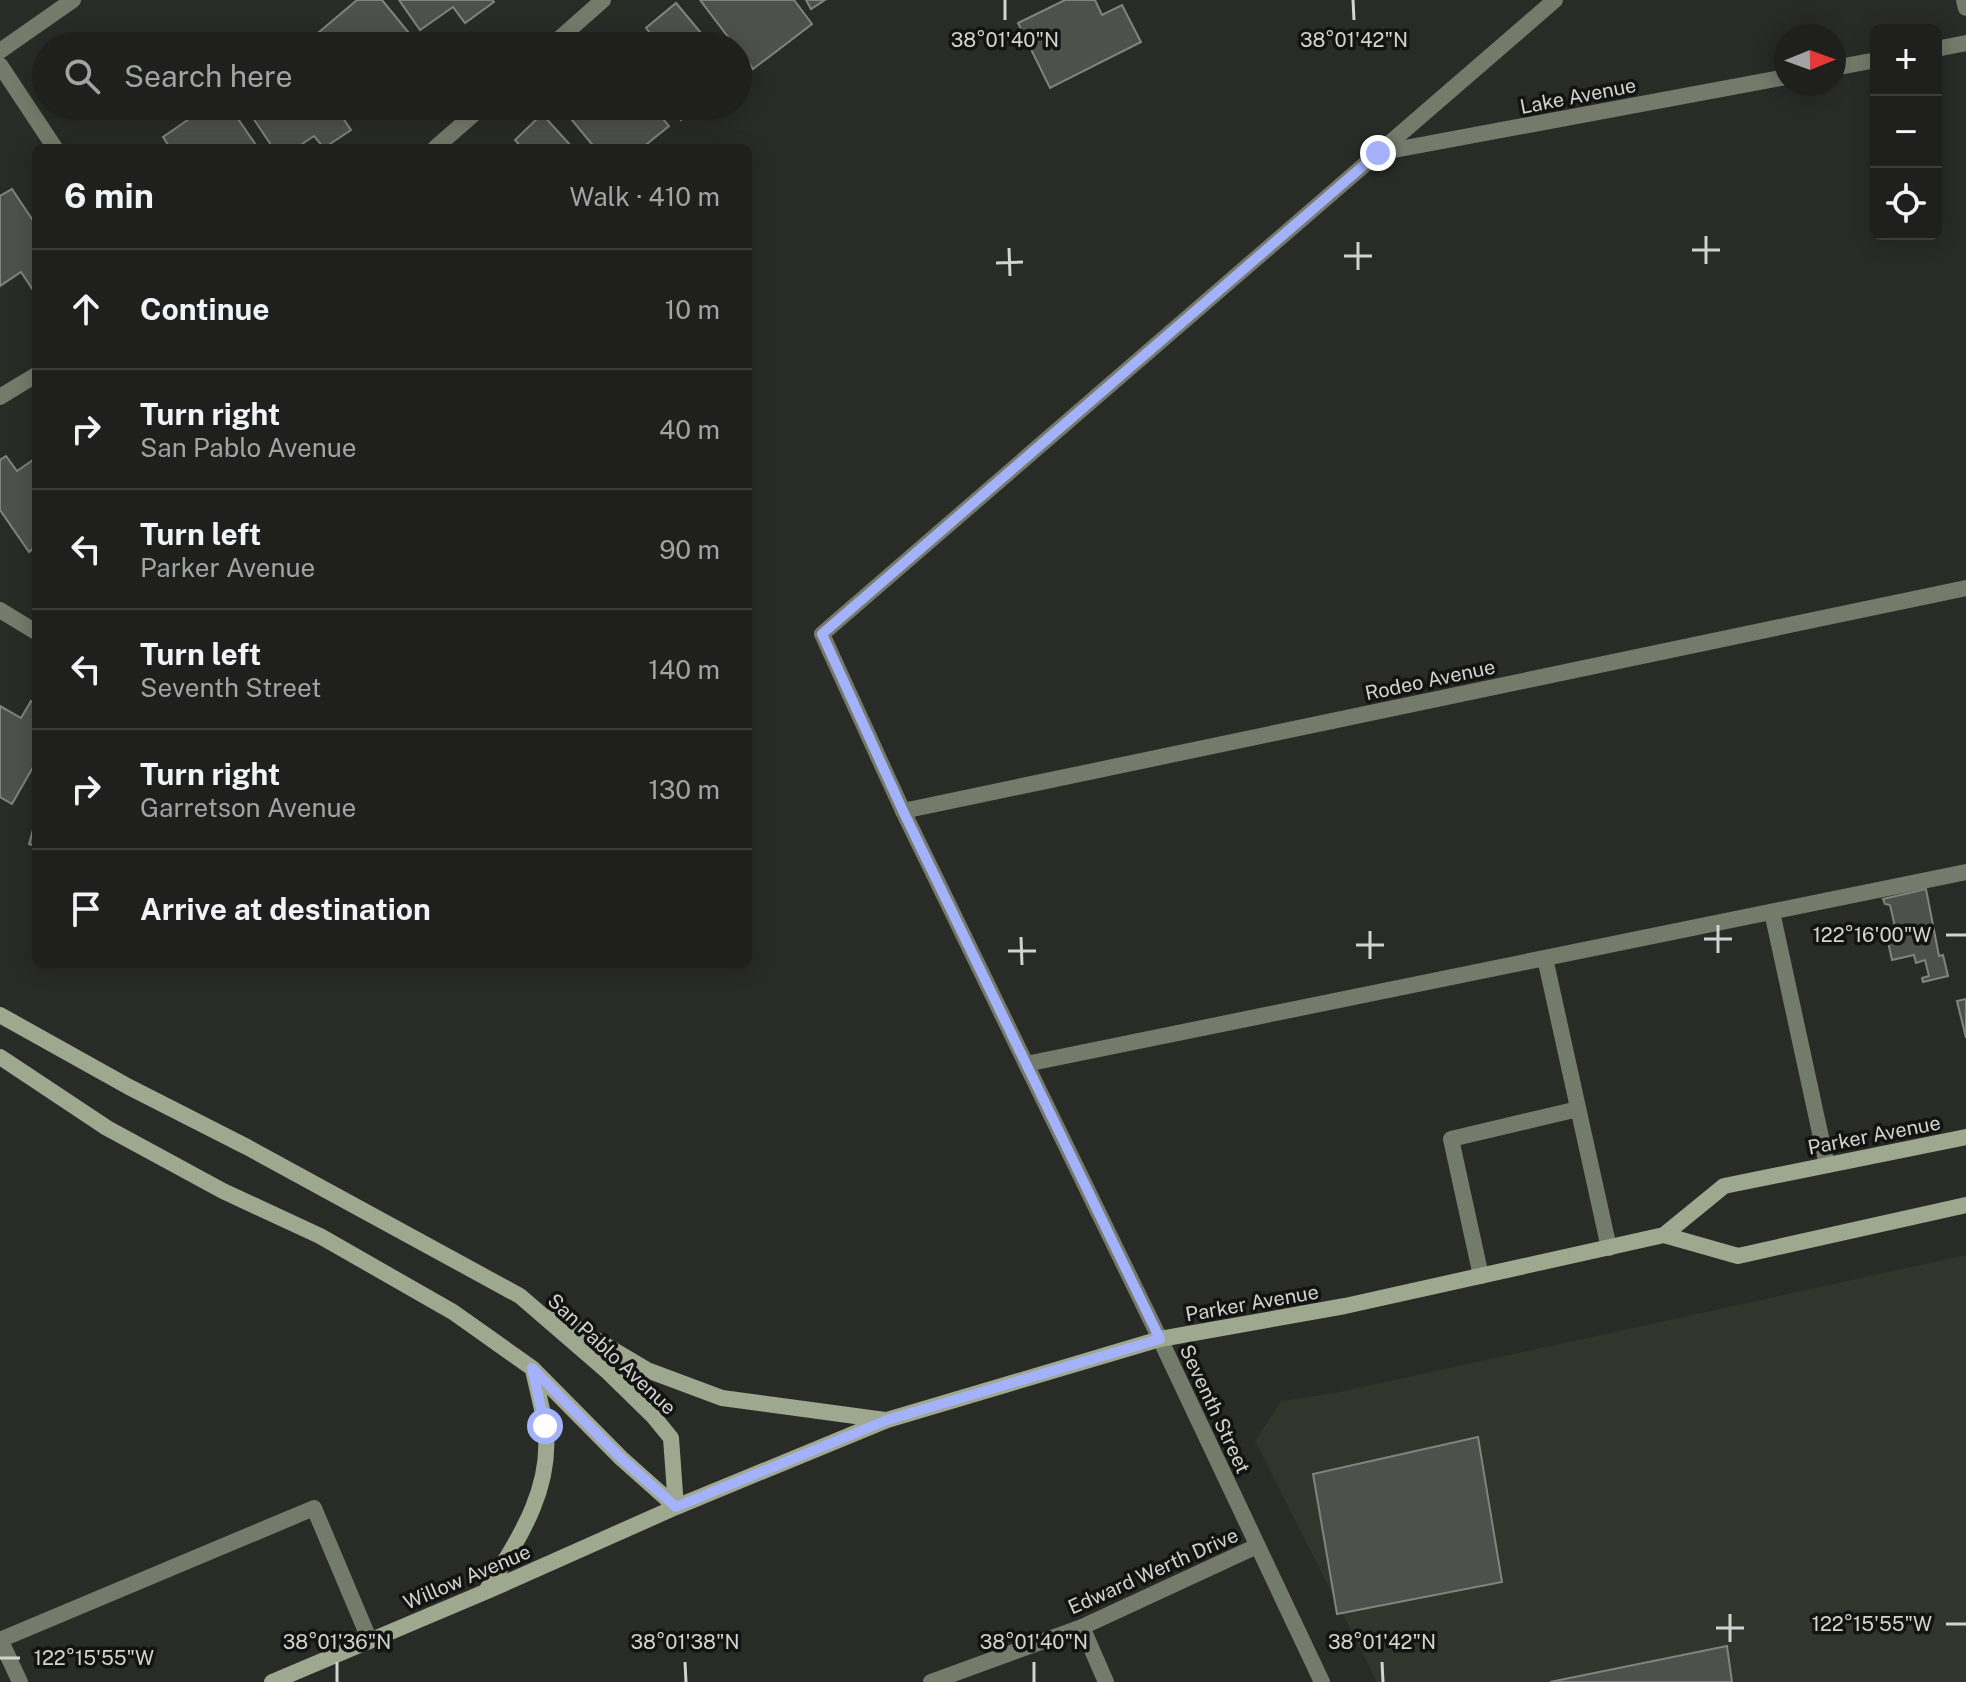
<!DOCTYPE html>
<meta charset="utf-8">
<style>
:root{--surface:#1f201d;--page:#272826;--text:#f1f3f6;--muted:#a1a3a4;--line:#3c3e3b}
body{margin:0;font-family:"Public Sans",sans-serif;background:var(--page);color:var(--text)}
.controls{position:absolute;right:24px;top:24px;display:grid;overflow:hidden;border-radius:12px;box-shadow:0 4px 20px #0003}
.controls button{width:72px;height:72px;display:grid;place-items:center;padding:0;border:0;border-bottom:2px solid var(--line);background:var(--surface);color:var(--text);font:40px sans-serif}
.compass{position:absolute;left:1774px;top:24px;width:72px;height:72px;border-radius:50%;background:var(--surface);box-shadow:0 4px 20px #0003;rotate:89deg}
.stop{position:absolute;width:24px;height:24px;margin:-18px;border:6px solid #a4b2fc;border-radius:50%;background:#fff}
.stop.end{background:#a4b2fc;border-color:#fff;box-shadow:0 2px 8px #0008}
.list{margin:0;padding:0;list-style:none}
h2{display:flex;justify-content:space-between;align-items:center;height:104px;margin:0;padding:0 32px;font-size:34px}
h2 small{font-size:26px;font-weight:400;color:var(--muted)}
.list li{display:grid;grid-template-columns:52px 1fr auto;gap:24px;align-items:center;box-sizing:border-box;height:120px;padding:0 32px;border-top:2px solid var(--line)}
.list b{display:block;font-size:30px;white-space:nowrap}
.list p{margin:0;font-size:26px;white-space:nowrap;color:var(--muted)}
.list em{font-size:26px;font-style:normal;color:var(--muted)}
.icon{flex:none;width:44px;height:44px;fill:none;stroke:currentColor;stroke-width:2;stroke-linecap:round;stroke-linejoin:round}
.map{position:relative;flex:none;width:1966px;height:1682px;overflow:hidden}
.search{position:absolute;background:var(--surface);box-shadow:0 4px 20px #0003;left:32px;top:32px;width:720px;height:88px;display:flex;align-items:center;gap:20px;box-sizing:border-box;padding:0 28px;border-radius:44px;color:var(--muted);font-size:30px}
.panel{position:absolute;background:var(--surface);box-shadow:0 4px 20px #0003;left:32px;top:144px;width:720px;height:824px;border-radius:12px}
.map>svg:first-child{display:block}
.built{fill:#32352c}
.building{fill:#4e504c;stroke:#81837e;stroke-width:2}
.lines{fill:none;stroke-linecap:round;stroke-linejoin:round}
.service{stroke:#747b6b;stroke-width:16}
.minor{stroke:#747b6b;stroke-width:16}
.tertiary{stroke:#747b6b;stroke-width:16}
.secondary{stroke:#9ea88f;stroke-width:16}
.route{stroke:#a4b2fc;stroke-width:10}
.ticks{fill:none;stroke:#d2d3d1;stroke-width:3}
.labels{text-anchor:middle;stroke-width:7;stroke-linejoin:round;paint-order:stroke}
.street-label{font-size:20px;fill:#d2d3d1;stroke:#131312}
.ticks-label{font-size:20px;text-anchor:middle;fill:#d2d3d1;stroke:#131312;stroke-width:7;stroke-linejoin:round;paint-order:stroke}
</style>
<div class="map">
<svg width="1966" height="1682" viewBox="0 0 1966 1682">
<rect width="100%" height="100%" fill="#292b27"/>
<path class="built" d="M1966 1255V1682H1377L1255 1441 1281 1401 1335 1393Z"/>
<path class="building" d="M357 0H382L418 44 331 46 319 32Z
M399 0H492L494 2 465 23 453 7 420 30Z
M700 0H794L812 24 753 69 738 46H735Z
M806 0H825L811 9Z
M1065 0H1095L1102 15 1122 5 1141 42 1050 88 1018 23Z
M676 3 712 46H655L658 43 646 28Z
M208 106H229L258 148H170L163 137Z
M245 106H335L351 130 324 148 314 136 296 148H273Z
M565 106H652L669 126 642 148H595L562 108Z
M669 106H698L681 120Z
M542 114 573 148H522L515 140Z
M12 189 36 225V288L33 290 21 272 0 286V196Z
M6 456 17 471 36 458V546L29 552 0 510V460Z
M31 701 36 704V762L12 804 0 797V706L21 718Z
M36 819V846L29 844Z
M1926 889 1939 956 1943 955 1948 976 1923 982 1922 978 1929 976 1925 960 1916 963 1914 955 1892 960 1886 933 1896 931 1890 905 1885 904 1883 899Z
M1966 999V1038L1957 1001Z
M1478 1437 1502 1582 1337 1614 1313 1474Z
M1727 1646 1732 1682H1550Z"/>
<g class="lines">
<path class="service" d="M1772 912 1827 1165
M1545 958 1609 1248
M1026 1064 1966 872
M1481 1276 1451 1139 1578 1109
M0 1639 20 1682
M0 1640 314 1508 370 1641"/>
<path class="minor" d="M1964 0 1966 8
M551 46 603 0
M1936 49 1966 43
M0 65 55 148
M1834 68 1876 60
M435 148 483 106
M1378 153 1786 77
M0 397 36 375
M0 610 36 632
M903 811 1966 588
M1082 1627 1106 1682
M931 1682 1082 1627 1257 1546"/>
<path class="tertiary" d="M0 51 73 0
M1322 1682 1160 1339 903 811 822 634 1555 0"/>
<path class="secondary" d="M0 1015 129 1087 247 1147 520 1296 608 1372 653 1416 671 1438 676 1507
M0 1057 107 1128 223 1191 320 1236 453 1312 532 1368 621 1458 676 1507
M1664 1235 1738 1256 1966 1205
M554 1315 647 1370 722 1398 885 1420
M486 1591C518 1540 554 1488 545 1425 542 1407 537 1388 533 1370
M272 1682 485 1592 676 1507 887 1420 1160 1339 1345 1306 1664 1235 1724 1186 1966 1137"/>
</g>
<g class="lines">
<path class="route" d="M545 1426 532 1368 621 1458 676 1507 887 1420 1160 1339 903 811 822 634 1378 153"/>
</g>
<path class="ticks" d="M1005 0V20M1353 0 1354 20M1706 236V264M1358 242V270M1009 248 1010 276M1692 250H1720M1344 256H1372M996 263 1023 262M1718 925V953M1370 931V959M1946 935H1966M1021 937 1022 965M1704 939H1732M1356 945H1384M1008 951H1036M1730 1614V1642M1946 1624H1966M1716 1628H1744M0 1658H20M337 1662V1682M685 1662 686 1682M1034 1662V1682M1382 1662 1383 1682"/>
<g class="labels">
<g class="street-label">
<text transform="translate(1578 96) rotate(-11)" y="7">Lake Avenue</text>
<text transform="translate(1430 680) rotate(-12)" y="7">Rodeo Avenue</text>
<text transform="translate(1874 1135) rotate(-11)" y="7">Parker Avenue</text>
<text transform="translate(1252 1303) rotate(-10)" y="7">Parker Avenue</text>
<text transform="translate(612 1354) rotate(43)" y="7">San Pablo Avenue</text>
<text transform="translate(1215 1409) rotate(65)" y="7">Seventh Street</text>
<text transform="translate(1153 1571) rotate(-24)" y="7">Edward Werth Drive</text>
<text transform="translate(467 1577) rotate(-23)" y="7">Willow Avenue</text>
</g>
</g>
<g class="ticks-label">
<text x="1005" y="47">38°01'40"N</text>
<text x="1354" y="47">38°01'42"N</text>
<text x="1872" y="942">122°16'00"W</text>
<text x="1872" y="1631">122°15'55"W</text>
<text x="337" y="1649">38°01'36"N</text>
<text x="685" y="1649">38°01'38"N</text>
<text x="1034" y="1649">38°01'40"N</text>
<text x="1382" y="1649">38°01'42"N</text>
<text x="94" y="1665">122°15'55"W</text>
</g>
</svg>
<div class="controls">
<button>+</button>
<button>−</button>
<button><svg class="icon" aria-label="locate" viewBox="0 0 24 24"><circle cx="12" cy="12" r="6"/><path d="M12 2v4M12 18v4M2 12h4M18 12h4"/></svg></button>
</div>
<svg class="compass" viewBox="-18 -18 36 36"><path d="M0-13l5 13h-10z" fill="#e53935"/><path d="M0 13l5-13h-10z" fill="#a1a3a4"/></svg>
<div class="stop" style="left:545px;top:1426px"></div>
<div class="stop end" style="left:1378px;top:153px"></div>
<div class="search"><svg class="icon" aria-label="search" viewBox="0 0 24 24"><circle cx="10" cy="10" r="6"/><path d="M15 15l6 6"/></svg>Search here</div>
<section class="panel">
<h2>6 min<small>Walk · 410 m</small></h2>
<ul class="list">
<li><svg class="icon" aria-label="ahead" viewBox="0 0 24 24"><path d="M12 20V5M6 11l6-6 6 6"/></svg><div><b>Continue</b></div><em>10 m</em></li>
<li><svg class="icon" aria-label="right" viewBox="0 0 24 24"><path d="M7 20v-9h11M14 6l5 5-5 5"/></svg><div><b>Turn right</b><p>San Pablo Avenue</p></div><em>40 m</em></li>
<li><svg class="icon" aria-label="left" viewBox="0 0 24 24"><path d="M17 20v-9H6M10 6l-5 5 5 5"/></svg><div><b>Turn left</b><p>Parker Avenue</p></div><em>90 m</em></li>
<li><svg class="icon" aria-label="left" viewBox="0 0 24 24"><path d="M17 20v-9H6M10 6l-5 5 5 5"/></svg><div><b>Turn left</b><p>Seventh Street</p></div><em>140 m</em></li>
<li><svg class="icon" aria-label="right" viewBox="0 0 24 24"><path d="M7 20v-9h11M14 6l5 5-5 5"/></svg><div><b>Turn right</b><p>Garretson Avenue</p></div><em>130 m</em></li>
<li><svg class="icon" aria-label="arrive" viewBox="0 0 24 24"><path d="M6 21V4h12l-3 4 3 4H6"/></svg><div><b>Arrive at destination</b></div></li>
</ul>
</section>
</div>
